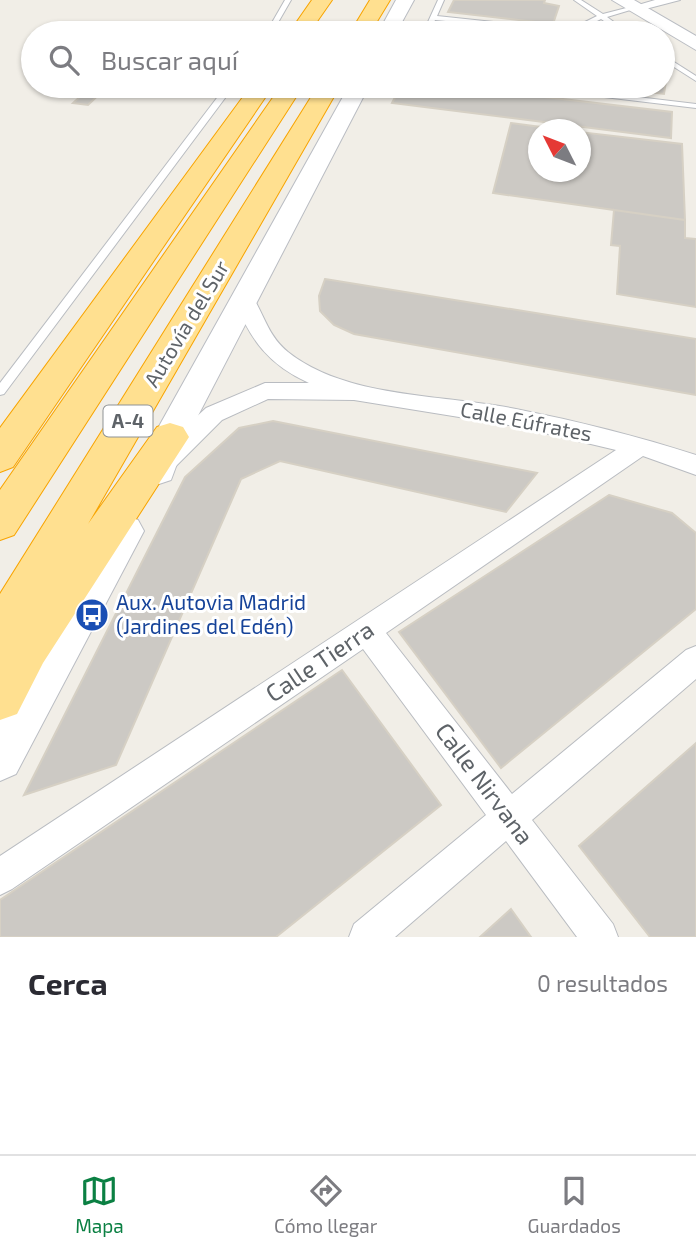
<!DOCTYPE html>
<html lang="es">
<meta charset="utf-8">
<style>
:root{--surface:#fff;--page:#f7f7f7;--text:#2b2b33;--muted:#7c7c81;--line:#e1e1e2;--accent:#0b8043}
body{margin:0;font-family:"Exo 2",sans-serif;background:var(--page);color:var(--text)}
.compass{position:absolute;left:528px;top:119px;width:63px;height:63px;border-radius:50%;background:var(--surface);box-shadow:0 2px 5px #0004;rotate:312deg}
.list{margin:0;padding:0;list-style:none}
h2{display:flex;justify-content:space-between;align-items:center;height:91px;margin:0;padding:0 28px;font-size:30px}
h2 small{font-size:23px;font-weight:400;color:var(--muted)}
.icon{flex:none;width:38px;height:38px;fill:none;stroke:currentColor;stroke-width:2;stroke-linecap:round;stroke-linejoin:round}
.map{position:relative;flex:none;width:696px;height:937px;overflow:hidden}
.search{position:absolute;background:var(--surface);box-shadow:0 2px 5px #0004;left:21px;right:21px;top:21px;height:77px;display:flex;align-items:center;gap:18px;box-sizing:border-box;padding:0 24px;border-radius:38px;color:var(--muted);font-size:26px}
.sheet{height:217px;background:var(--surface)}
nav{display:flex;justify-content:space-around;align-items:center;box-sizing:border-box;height:98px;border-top:2px solid var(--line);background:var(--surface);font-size:19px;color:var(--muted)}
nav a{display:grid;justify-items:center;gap:4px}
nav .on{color:var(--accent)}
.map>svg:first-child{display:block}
.building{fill:#ccc9c4;stroke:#d6d0c4;stroke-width:2}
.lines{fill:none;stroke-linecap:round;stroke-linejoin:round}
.lane-casing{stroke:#b9bcc1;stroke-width:2}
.street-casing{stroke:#b9bcc1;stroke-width:2}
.secondary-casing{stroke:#babdc3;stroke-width:2}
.highway-casing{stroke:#f8a400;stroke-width:2}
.lane{fill:#fff;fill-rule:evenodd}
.street{fill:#fff;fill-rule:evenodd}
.secondary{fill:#fff;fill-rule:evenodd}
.highway{fill:#ffe090;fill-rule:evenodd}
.labels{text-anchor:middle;stroke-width:6;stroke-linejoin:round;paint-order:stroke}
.shield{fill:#fff;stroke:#8e9295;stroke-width:2}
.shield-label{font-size:19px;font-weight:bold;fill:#5e6368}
.street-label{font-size:21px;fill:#5e6368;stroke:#fff}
.transit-label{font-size:21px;fill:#164399;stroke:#fff;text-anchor:start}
.near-street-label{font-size:24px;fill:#5e6368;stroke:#fff}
</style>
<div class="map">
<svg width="696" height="937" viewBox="0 0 696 937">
<rect width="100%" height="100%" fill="#f1eee7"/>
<path class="building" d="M454 0H545L544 3 559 6 553 24 448 12Z
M442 25 519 33H438Z
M663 69H668L664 94 597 86H663Z
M92 86 106 88 88 105 73 103Z
M401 86H452L672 112 671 138 392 103Z
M511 123 564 130H538V172H580V132L682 144 685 220 493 193Z
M614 210 685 220V238L696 239V307L617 294 620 246 611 245Z
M325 279 696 339V395L354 334 334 325 320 311 319 296Z
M273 421 537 473 506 512 280 461 241 479 116 765 24 795 185 477 239 428Z
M609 495 672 513 696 533V609L501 768 399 632Z
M342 670 441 805 276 937H0V900Z
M696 743V937H650L579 846Z
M511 909 531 937H480Z"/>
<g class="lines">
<defs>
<path id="lane" d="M285 0H291L272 33H266Z
M438 0H444L437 16 569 30 597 16 574 0H581L603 14 634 6 637 8 607 17 629 33H622L601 19 573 33 435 20 429 33H423Z
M663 55 696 76V81L663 60Z
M226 86H234L4 394 0 395V383Z
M525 86H545L696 104V108L529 88Z"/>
<path id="street" d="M655 0H680L634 12 628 8Z
M244 293 251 294C264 314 268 336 288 352 347 399 444 394 516 409 577 421 637 436 696 455V475L643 456 386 633 512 794 686 650 696 646V679L532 820 613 924 618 937H577L506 841 395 937H349L354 924 486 815 363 649 12 889 0 895V856L616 450 515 426 354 400 268 399 222 420 174 468 165 471 156 468 153 461 156 454 206 408 265 383H309C269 365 250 340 234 299Z"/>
<path id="secondary" d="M396 0H414L396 33H378Z
M612 0H634L696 36V50Z
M349 86H369L187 437 171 480 159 484 147 480 141 470 153 437Z
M125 515 138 520 144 531 16 774 0 781V714L112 520Z"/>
<path id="highway" d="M312 0H332L309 33H289Z
M370 0H390L370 33H350Z
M251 86H273L13 467 0 472V428Z
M281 86H303L14 535 0 540V490Z
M318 86H340L88 524 157 427 170 423 183 427 189 437 43 663 17 714 0 720V594Z"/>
</defs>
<use href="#lane" class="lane-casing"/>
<use href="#street" class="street-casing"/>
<use href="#secondary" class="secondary-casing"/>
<use href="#highway" class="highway-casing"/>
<use href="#lane" class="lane"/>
<use href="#street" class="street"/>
<use href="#secondary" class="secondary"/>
<use href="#highway" class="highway"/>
</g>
<defs>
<symbol id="bus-disc" viewBox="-11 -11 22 22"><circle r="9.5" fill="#1a4fb4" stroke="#fff"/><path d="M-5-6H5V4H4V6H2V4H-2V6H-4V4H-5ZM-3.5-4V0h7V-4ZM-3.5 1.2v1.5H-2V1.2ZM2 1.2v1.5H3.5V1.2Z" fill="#fff"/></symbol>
</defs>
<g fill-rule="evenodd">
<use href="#bus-disc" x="73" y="596" width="38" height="38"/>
</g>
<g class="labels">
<rect class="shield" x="103.5" y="405.5" width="49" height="31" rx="5"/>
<g class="shield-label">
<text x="128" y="428">A-4</text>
</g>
<g class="street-label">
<text transform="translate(187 324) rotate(-59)" y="7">Autovía del Sur</text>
<text transform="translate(526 422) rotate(11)" y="7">Calle Eúfrates</text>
</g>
<g class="transit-label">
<text x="116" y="610">Aux. Autovia Madrid<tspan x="116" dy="24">(Jardines del Edén)</tspan></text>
</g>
<g class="near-street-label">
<text transform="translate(320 662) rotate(-34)" y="8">Calle Tierra</text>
<text transform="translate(484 784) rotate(53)" y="8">Calle Nirvana</text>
</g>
</g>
</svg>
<svg class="compass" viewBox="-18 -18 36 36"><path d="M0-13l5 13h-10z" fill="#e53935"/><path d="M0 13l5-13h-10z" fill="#7c7c81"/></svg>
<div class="search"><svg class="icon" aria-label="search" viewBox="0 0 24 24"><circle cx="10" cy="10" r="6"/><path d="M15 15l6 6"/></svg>Buscar aquí</div>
</div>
<section class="sheet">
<h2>Cerca<small>0 resultados</small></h2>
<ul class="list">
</ul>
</section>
<nav>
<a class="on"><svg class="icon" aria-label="map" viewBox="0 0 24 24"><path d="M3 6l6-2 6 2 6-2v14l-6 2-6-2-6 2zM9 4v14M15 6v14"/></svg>Mapa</a>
<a><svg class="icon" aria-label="directions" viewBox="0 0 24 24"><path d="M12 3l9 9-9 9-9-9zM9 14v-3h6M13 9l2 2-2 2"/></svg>Cómo llegar</a>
<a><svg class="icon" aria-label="saved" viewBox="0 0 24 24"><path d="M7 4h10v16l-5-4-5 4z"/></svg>Guardados</a>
</nav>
